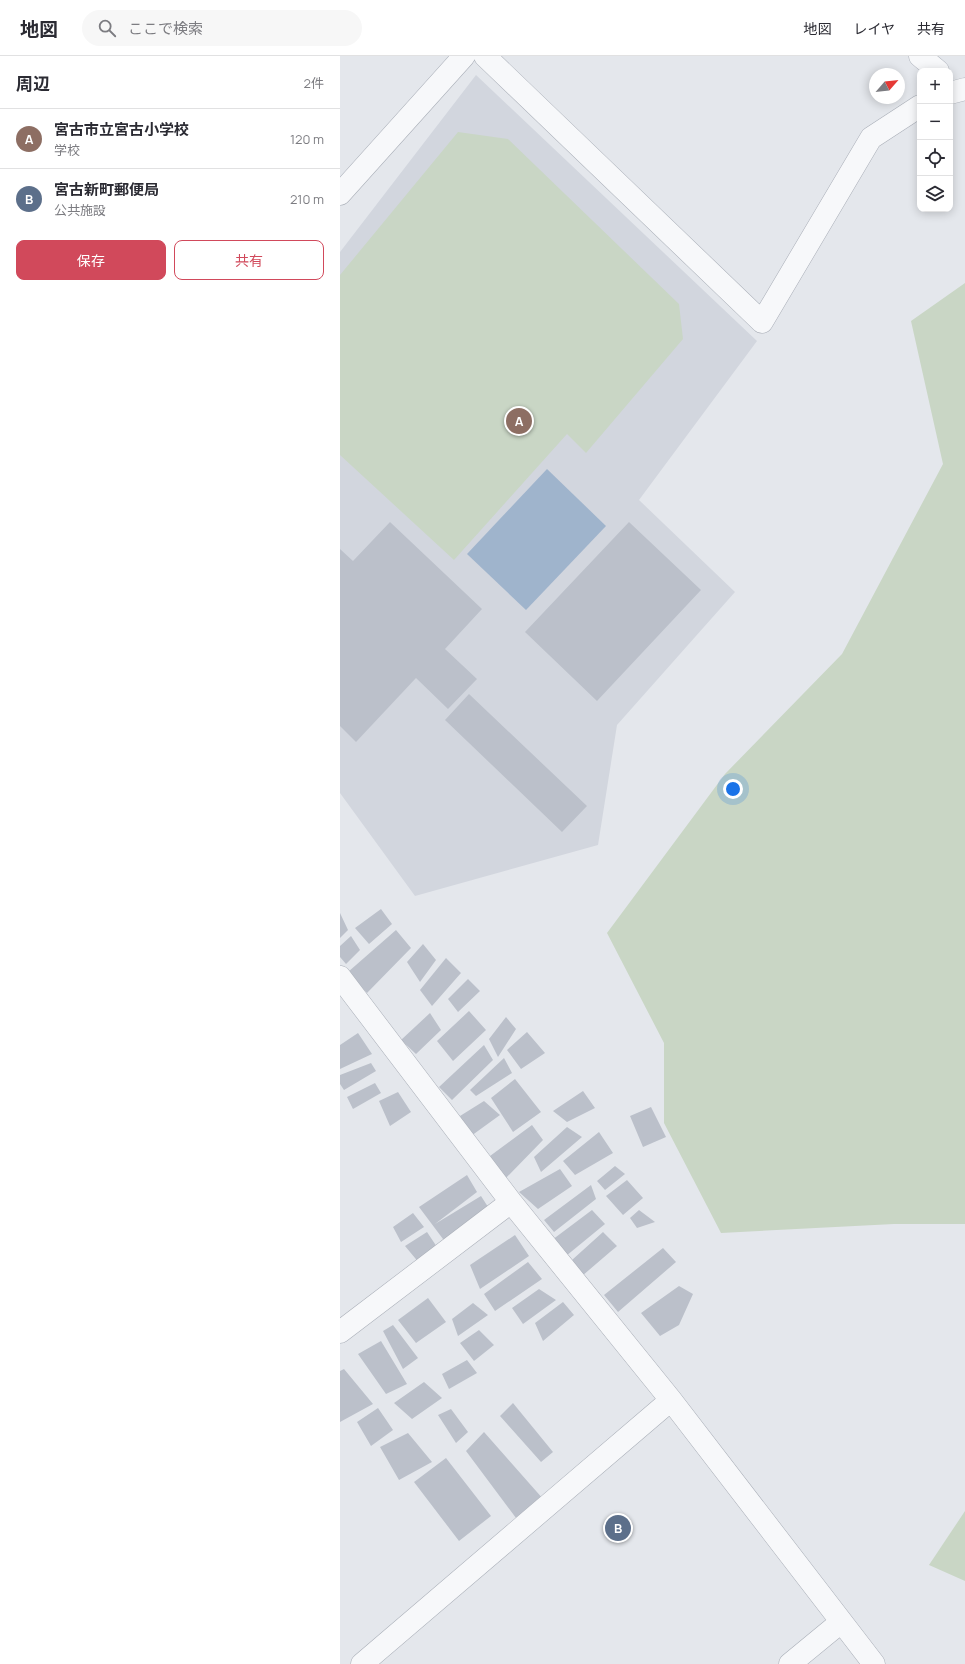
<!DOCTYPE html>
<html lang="ja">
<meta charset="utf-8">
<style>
:root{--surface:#fff;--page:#f7f7f7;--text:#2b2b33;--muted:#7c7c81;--line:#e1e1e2;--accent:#d1495b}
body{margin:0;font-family:Manrope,"Noto Sans JP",sans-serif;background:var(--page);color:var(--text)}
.controls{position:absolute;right:12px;top:12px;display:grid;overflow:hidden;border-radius:8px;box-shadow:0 2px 10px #0003}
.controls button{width:36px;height:36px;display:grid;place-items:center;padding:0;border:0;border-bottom:1px solid var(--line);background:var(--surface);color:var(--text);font:20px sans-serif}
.compass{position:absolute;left:529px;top:12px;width:36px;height:36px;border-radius:50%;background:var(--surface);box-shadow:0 2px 10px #0003;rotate:62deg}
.you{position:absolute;left:393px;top:733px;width:14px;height:14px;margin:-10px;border:3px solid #fff;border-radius:50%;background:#1a73e8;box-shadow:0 0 0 6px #1a73e833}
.badge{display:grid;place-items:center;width:26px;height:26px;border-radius:50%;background:var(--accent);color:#fff;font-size:13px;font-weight:700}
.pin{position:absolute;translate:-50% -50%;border:2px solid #fff;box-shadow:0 1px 4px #0006}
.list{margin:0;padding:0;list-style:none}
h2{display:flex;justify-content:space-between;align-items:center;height:52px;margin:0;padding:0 16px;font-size:17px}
h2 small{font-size:13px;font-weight:400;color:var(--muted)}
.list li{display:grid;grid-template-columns:26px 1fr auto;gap:12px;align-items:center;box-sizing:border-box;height:60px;padding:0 16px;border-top:1px solid var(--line)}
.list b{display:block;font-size:15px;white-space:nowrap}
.list p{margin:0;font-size:13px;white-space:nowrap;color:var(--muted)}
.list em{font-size:13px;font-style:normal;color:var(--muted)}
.actions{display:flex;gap:8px;padding:12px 16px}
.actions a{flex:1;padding:9px 0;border:1px solid var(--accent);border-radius:8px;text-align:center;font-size:14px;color:var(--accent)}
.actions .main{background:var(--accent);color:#fff}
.icon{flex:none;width:22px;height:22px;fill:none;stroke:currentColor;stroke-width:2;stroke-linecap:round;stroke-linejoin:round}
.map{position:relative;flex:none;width:625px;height:1608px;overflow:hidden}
header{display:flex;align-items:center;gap:24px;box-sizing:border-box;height:56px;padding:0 20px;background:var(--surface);border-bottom:1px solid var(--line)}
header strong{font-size:19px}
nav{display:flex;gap:22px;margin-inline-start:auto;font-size:14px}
.search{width:280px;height:36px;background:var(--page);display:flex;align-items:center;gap:10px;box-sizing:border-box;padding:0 14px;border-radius:22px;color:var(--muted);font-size:15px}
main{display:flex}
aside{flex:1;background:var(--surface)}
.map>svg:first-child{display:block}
.built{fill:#d2d6de}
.green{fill:#c9d6c5}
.water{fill:#9fb4cc}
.building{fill:#bbc0ca}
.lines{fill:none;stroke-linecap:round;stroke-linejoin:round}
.minor-casing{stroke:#a9aeb7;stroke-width:23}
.minor{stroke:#f7f8fa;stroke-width:22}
</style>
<header>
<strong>地図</strong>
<div class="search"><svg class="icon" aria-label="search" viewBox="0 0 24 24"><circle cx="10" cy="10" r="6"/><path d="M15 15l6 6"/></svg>ここで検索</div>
<nav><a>地図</a><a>レイヤ</a><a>共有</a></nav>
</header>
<main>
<aside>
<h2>周辺<small>2件</small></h2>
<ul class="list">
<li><span class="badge" style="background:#8d6e63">A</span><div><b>宮古市立宮古小学校</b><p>学校</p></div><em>120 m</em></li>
<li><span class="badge" style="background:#5c6f8a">B</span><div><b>宮古新町郵便局</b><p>公共施設</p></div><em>210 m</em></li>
</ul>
<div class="actions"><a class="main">保存</a><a>共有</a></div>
</aside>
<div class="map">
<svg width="625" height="1608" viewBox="0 0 625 1608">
<rect width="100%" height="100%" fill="#e4e7ec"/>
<path class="built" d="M136 19 417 285 299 444 395 536 277 669 258 789 75 840 0 737V196Z"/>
<path class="green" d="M118 76 168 83 339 248 343 283 246 397 227 378 114 504 0 399V219Z
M625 227V1168H554L381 1177 324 1067V987L267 877 385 718 502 598 603 408 571 265Z
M625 1455V1525L589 1509Z"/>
<path class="water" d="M207 413 266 470 186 554 127 498Z"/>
<path class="building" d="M50 466 142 553 105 593 137 623 108 653 76 622 16 686 0 670V493L13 505Z
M289 466 361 534 257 645 185 576Z
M129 638 247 750 222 776 105 664Z
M41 853 52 868 29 888 15 872Z
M0 857 8 874 0 882Z
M56 874 71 892 27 937 8 916Z
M11 880 20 894 6 908 0 901V890Z
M83 888 96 904 80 926 67 906Z
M106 902 121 917 92 950 80 934Z
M128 923 140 935 118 956 108 943Z
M129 955 146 974 113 1005 97 985Z
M90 957 101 974 76 998 61 984Z
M166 961 176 973 158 1001 149 983Z
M187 976 205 997 181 1013 167 994Z
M18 977 32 998 0 1013V989Z
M144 989 153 1004 112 1044 99 1031Z
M164 1002 172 1017 136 1040 130 1034Z
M31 1007 36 1015 4 1034 0 1028V1019Z
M175 1023 201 1056 173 1076 151 1042Z
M35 1027 41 1037 13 1053 7 1041Z
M243 1035 255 1052 227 1066 213 1055Z
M58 1036 71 1056 50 1070 39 1045Z
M144 1045 160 1059 131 1080 120 1060Z
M311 1051 326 1081 303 1091 290 1060Z
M192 1069 203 1084 165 1123 150 1100Z
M227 1071 242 1081 201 1116 194 1101Z
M259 1076 273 1097 235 1119 223 1105Z
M275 1110 285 1118 265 1134 257 1125Z
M220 1113 232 1130 198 1153 179 1136Z
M127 1119 137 1136 95 1168 141 1140 150 1154 106 1187 79 1151Z
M287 1124 303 1142 283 1159 266 1140Z
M251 1129 256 1143 214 1176 204 1164Z
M252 1154 265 1168 226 1200 212 1184Z
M299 1154 315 1166 297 1172 290 1162Z
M73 1157 84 1171 61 1186 53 1171Z
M87 1176 99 1194 80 1208 65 1190Z
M263 1176 277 1190 242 1220 232 1204Z
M175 1179 189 1200 140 1233 130 1209Z
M323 1192 336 1206 278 1256 264 1239Z
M188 1206 202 1223 155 1255 144 1238Z
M339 1230 353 1238 339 1269 320 1280 301 1257Z
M199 1233 216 1244 183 1268 172 1252Z
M88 1242 106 1266 76 1287 58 1264Z
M223 1246 234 1259 203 1285 195 1267Z
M133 1247 148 1259 118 1280 112 1263Z
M53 1269 78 1302 63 1313 43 1275Z
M139 1274 154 1289 134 1305 120 1287Z
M41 1285 67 1328 46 1338 18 1298Z
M127 1304 137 1317 109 1333 102 1318Z
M4 1313 33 1348 0 1366V1315Z
M84 1326 102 1342 72 1363 54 1347Z
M173 1347 213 1396 201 1406 160 1360Z
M38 1352 53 1374 31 1390 17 1366Z
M111 1353 128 1376 116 1387 98 1359Z
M144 1376 204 1444 179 1466 126 1395Z
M68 1377 92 1406 59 1424 40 1391Z
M106 1402 151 1460 119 1485 74 1426Z"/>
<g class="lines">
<defs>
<path id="minor" d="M145 0 422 266 531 82 580 50
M580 0 598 15
M610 37 625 33
M0 138 124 0
M0 921 171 1146 331 1344 534 1608
M0 1276 171 1146
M22 1608 331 1344
M450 1608 501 1566"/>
</defs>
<use href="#minor" class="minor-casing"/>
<use href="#minor" class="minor"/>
</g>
</svg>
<div class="controls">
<button>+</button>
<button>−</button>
<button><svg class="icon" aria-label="locate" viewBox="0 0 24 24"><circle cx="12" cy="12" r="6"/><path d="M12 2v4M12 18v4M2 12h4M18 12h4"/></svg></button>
<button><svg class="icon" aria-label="layers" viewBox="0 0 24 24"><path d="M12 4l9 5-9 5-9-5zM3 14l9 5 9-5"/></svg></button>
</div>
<svg class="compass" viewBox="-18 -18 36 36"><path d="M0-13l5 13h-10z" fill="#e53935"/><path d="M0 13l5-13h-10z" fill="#7c7c81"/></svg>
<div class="you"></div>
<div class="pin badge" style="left:179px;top:365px;background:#8d6e63">A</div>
<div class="pin badge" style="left:278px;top:1472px;background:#5c6f8a">B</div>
</div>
</main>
